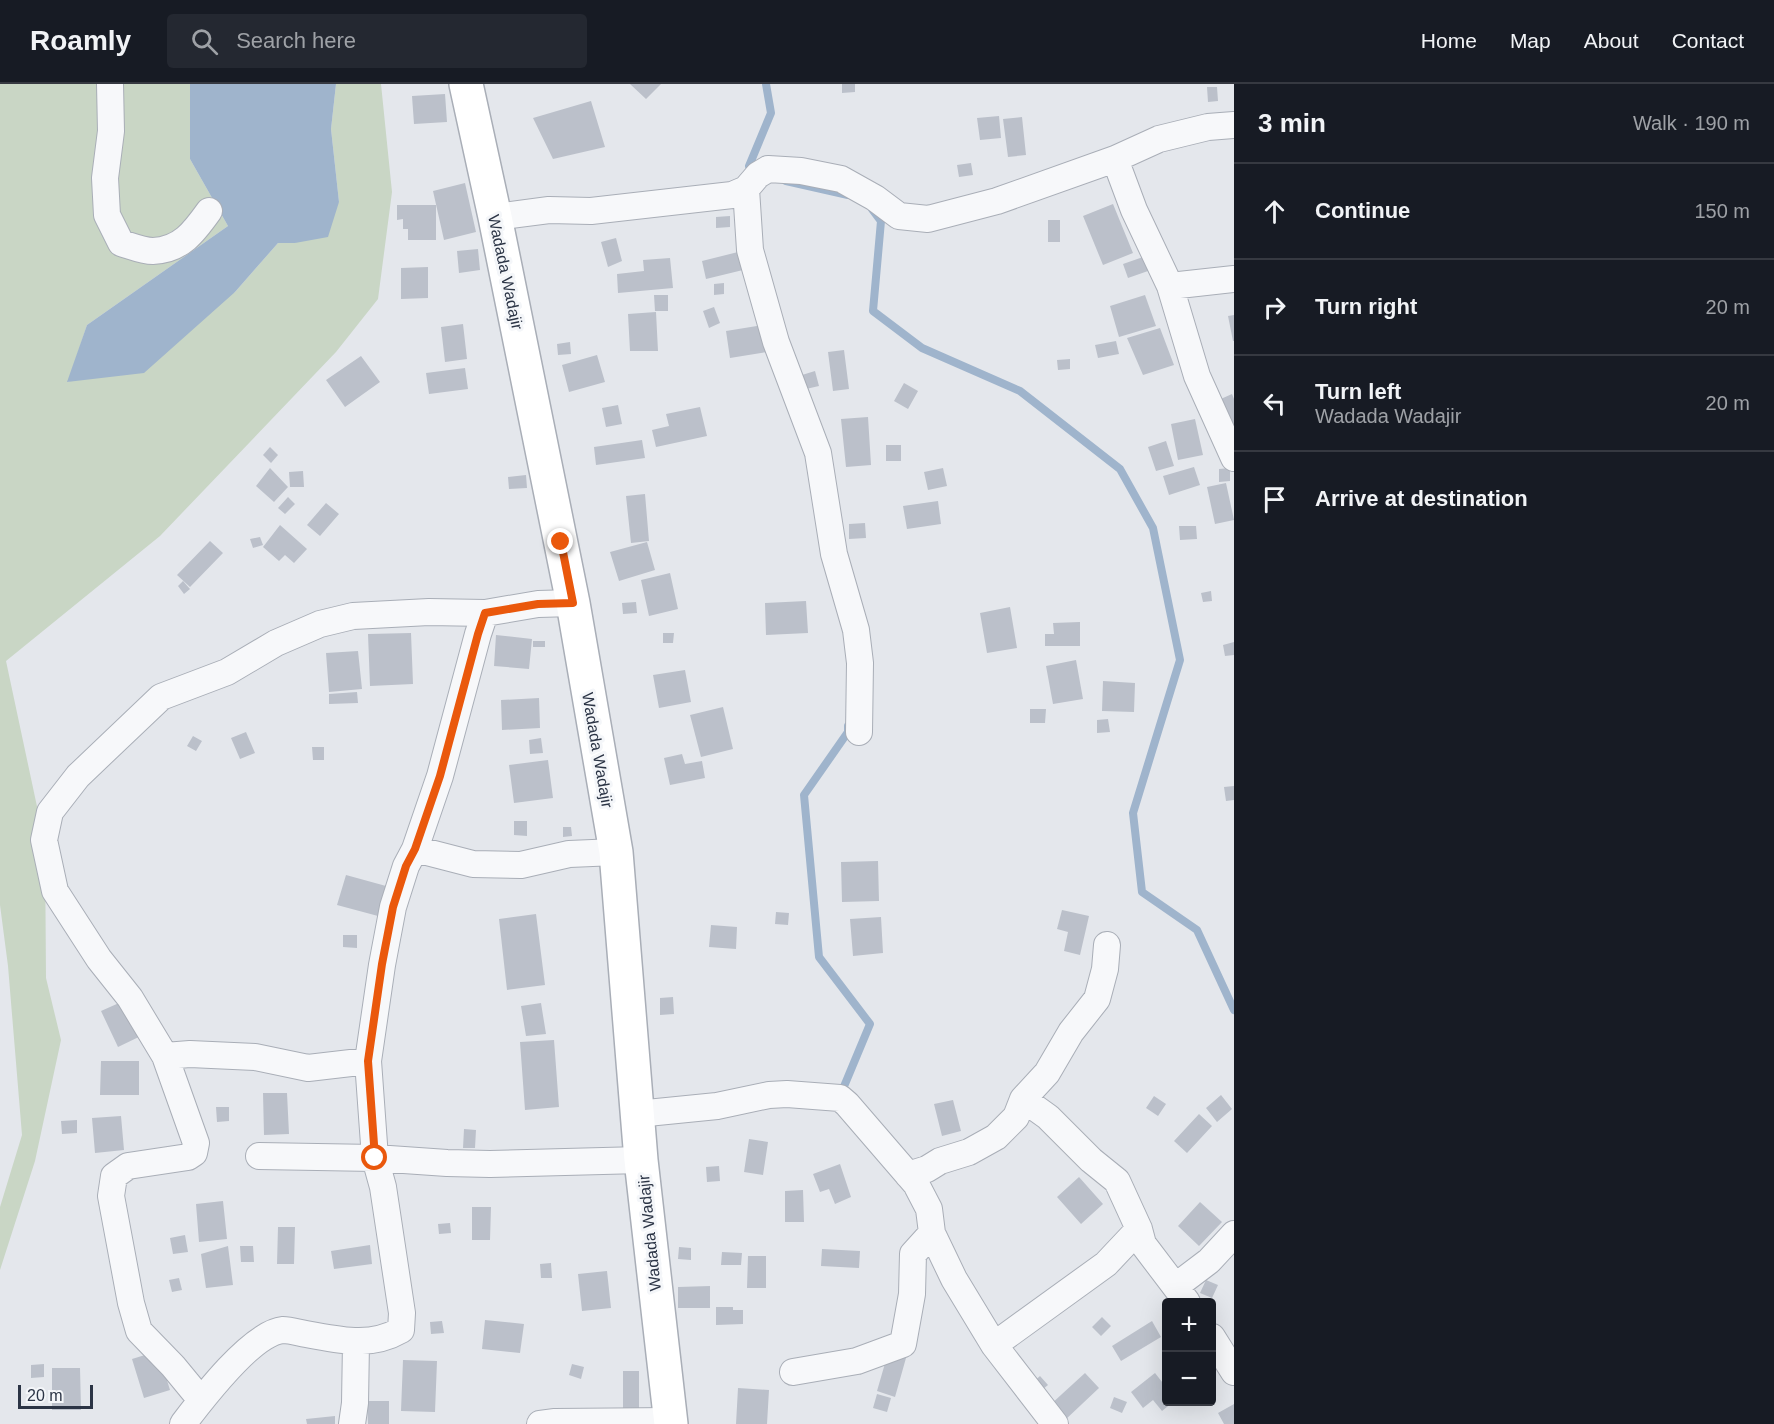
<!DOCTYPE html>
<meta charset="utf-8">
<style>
:root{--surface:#171b24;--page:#242831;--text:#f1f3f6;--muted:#9ea1a6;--line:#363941}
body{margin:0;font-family:Helvetica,sans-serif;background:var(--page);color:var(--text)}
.controls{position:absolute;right:18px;bottom:18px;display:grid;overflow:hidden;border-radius:6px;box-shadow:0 6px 24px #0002}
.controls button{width:54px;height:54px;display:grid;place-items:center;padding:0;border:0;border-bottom:2px solid var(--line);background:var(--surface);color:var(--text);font:30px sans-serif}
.scale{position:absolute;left:18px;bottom:15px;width:75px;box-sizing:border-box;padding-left:6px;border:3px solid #2b3445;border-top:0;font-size:16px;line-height:21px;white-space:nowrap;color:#2b3445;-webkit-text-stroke:4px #f4f6f9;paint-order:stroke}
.stop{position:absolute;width:18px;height:18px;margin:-14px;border:4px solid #ea580c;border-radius:50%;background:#fff}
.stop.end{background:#ea580c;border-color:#fff;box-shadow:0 2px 6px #0008}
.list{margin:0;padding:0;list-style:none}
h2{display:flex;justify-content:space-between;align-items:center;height:78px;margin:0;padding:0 24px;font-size:26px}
h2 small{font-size:20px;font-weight:400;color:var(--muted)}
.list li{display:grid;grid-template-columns:39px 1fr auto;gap:18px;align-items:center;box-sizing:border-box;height:96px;padding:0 24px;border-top:2px solid var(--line)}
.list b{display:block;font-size:22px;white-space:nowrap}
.list p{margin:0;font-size:20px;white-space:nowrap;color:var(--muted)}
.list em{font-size:20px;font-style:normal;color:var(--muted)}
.icon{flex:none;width:33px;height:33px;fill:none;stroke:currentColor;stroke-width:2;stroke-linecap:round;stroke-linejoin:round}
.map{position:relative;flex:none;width:1234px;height:1340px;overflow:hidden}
header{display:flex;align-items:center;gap:36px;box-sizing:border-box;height:84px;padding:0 30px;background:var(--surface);border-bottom:2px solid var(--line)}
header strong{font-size:28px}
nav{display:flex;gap:33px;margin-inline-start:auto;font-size:21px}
.search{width:420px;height:54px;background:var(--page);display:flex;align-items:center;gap:15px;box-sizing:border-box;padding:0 21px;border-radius:6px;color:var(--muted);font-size:22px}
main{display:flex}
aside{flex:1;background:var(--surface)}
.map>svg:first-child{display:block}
.green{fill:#c9d6c5}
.water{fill:#9fb4cc}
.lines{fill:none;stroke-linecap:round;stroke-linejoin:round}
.stream{stroke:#9fb4cc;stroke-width:8}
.building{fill:#bbc0ca}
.street-casing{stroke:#a9aeb7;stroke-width:28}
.secondary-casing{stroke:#a9aeb7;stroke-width:36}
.street{stroke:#f7f8fa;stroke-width:26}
.secondary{stroke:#fff;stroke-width:33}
.route{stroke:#ea580c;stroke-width:8}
.labels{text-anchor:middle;stroke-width:6;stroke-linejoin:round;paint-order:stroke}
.street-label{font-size:16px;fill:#2b3445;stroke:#f4f6f9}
</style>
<header>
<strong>Roamly</strong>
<div class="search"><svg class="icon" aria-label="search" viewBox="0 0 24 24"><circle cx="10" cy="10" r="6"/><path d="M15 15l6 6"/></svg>Search here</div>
<nav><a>Home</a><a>Map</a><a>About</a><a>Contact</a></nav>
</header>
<main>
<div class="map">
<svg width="1234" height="1340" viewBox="0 0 1234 1340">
<rect width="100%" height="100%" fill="#e4e7ec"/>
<path class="green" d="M0 0H190V75L228 142 87 241 68 298 235 208 278 159H295L339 118 331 45 336 0H381L392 108 378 215 336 268 160 452 6 577 45 760 46 894 61 956 35 1077 0 1186V1123L22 1051 8 882 0 821Z"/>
<path class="water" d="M190 0H336L331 45 339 118 328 153 295 159H278L235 208 144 289 67 298 87 241 228 142 190 75Z"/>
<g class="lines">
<path class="stream" d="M755 88 749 82 771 29 766 0
M786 97 848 111
M872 125 881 137 873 227 922 264 1020 307 1120 385 1153 444 1180 576 1133 729 1142 808 1197 846 1234 926
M840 1012 870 940 819 873 804 711 848 648V642"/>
</g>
<path class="building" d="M630 0H661L646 15Z
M842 0H855V8L842 9Z
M1207 3H1217L1218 17 1208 18Z
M445 10 447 38 414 40 412 12Z
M591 17 605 63 553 75 533 34Z
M999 32 1001 54 980 56 977 34Z
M1022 33 1026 71 1008 73 1003 35Z
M971 79 973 91 959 93 957 81Z
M465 99 476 148 444 156 433 107Z
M1113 120 1133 169 1103 181 1083 132Z
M397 121H436V156H408V145H403V135L397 136Z
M730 132V143L716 144V133Z
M1048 136H1060V158H1048Z
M616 154 622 177 608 183 601 158Z
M478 165 480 186 459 189 457 167Z
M738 168 743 186 706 195 702 177Z
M1143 173 1148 187 1128 194 1123 180Z
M670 174 673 204 618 209 617 190 644 187 643 176Z
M428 183V214L401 215V184Z
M724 199V210L714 211V200Z
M654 211H668V227H655Z
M1145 211 1156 242 1119 253 1110 222Z
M714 223 720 239 709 244 703 227Z
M656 228 658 267H630L628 230Z
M1234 231V257H1233L1228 232Z
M463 240 467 275 445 278 441 243Z
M763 241 767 268 730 274 726 247Z
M1160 244 1174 281 1143 291 1127 254Z
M1116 257 1119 270 1098 274 1095 261Z
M570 258 571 270 558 271 557 260Z
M844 266 849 305 833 307 828 268Z
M597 271 605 298 569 308 562 281Z
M361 272 380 298 345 323 326 296Z
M1070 275V285L1058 286 1057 276Z
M465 284 468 305 429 310 426 289Z
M815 287 819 302 806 305 802 291Z
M904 299 918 307 908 325 894 317Z
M1232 310 1234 315V351L1214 318Z
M618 321 622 340 606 343 602 324Z
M700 323 707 352 656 363 652 346 669 342 666 330Z
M868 333 871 381 846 383 841 335Z
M1195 335 1203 371 1178 376 1171 340Z
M642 356 645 374 596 381 594 363Z
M1166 357 1174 382 1156 387 1148 363Z
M886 361H901V377H886Z
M270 363 278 371 271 379 263 371Z
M1194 383 1200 401 1169 411 1163 392Z
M270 384 288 403 274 418 256 402Z
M943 384 947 402 928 406 924 388Z
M1230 384V397L1219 398V385Z
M303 387 304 403H290L289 388Z
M526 391 527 404 509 405 508 393Z
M1226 399 1234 436 1215 440 1207 403Z
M645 410 649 457 631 459 626 412Z
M288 413 295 420 285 430 278 424Z
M938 417 941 440 907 445 903 422Z
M326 419 339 430 320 452 307 441Z
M865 439 866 454 849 455V440Z
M280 441 307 465 294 479 285 471 279 477 263 463Z
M1179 442H1196L1197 455 1180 456Z
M260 453 263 461 253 464 250 455Z
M210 457 223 469 190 503 177 491Z
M647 458 655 486 619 497 610 468Z
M670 489 678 525 649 532 641 496Z
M183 497 190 505 184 510 178 502Z
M1211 507 1212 517 1203 518 1201 509Z
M806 517 808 549 766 551 765 519Z
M636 518 637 529 623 530 622 519Z
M1010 523 1017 564 987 569 980 529Z
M1080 538V562H1045V550H1054L1053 539Z
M411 549 413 600 370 602 368 550Z
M663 549H674L673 559H663Z
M496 551 532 555 529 585 494 582Z
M533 557H545V563H533Z
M1234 558V571L1225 572 1223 561Z
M358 567 362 605 329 608 326 569Z
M1076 576 1083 615 1053 620 1046 582Z
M685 586 691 618 659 624 653 591Z
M1103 597 1135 599 1134 628 1102 627Z
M357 608 358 619 329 620V610Z
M539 614 540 644 502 646 501 616Z
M723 623 733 665 701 673 690 631Z
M1030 625H1046L1045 639H1030Z
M1108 635 1110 648 1097 649V636Z
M246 648 255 669 240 675 231 654Z
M193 652 202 657 196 667 187 662Z
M541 654 543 669 530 670 529 656Z
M312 663H324V676H313Z
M682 670 685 680 702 677 705 694 670 701 664 674Z
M548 676 553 714 514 719 509 681Z
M1234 702V716L1226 717 1224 703Z
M514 737H527V752L514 751Z
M563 743H571L572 752 563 753Z
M878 777 879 817 842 818 841 778Z
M346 791 386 802 378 832 337 821Z
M1062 826 1089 832 1080 871 1064 867 1068 848 1057 845Z
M776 828 789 829 788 841 775 840Z
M536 830 545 901 507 906 499 835Z
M881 833 883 869 853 872 850 835Z
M711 841 737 843 736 865 709 863Z
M343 851H357V864L343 863Z
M673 913 674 930 660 931V914Z
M128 915 145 950 118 963 101 927Z
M541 919 546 950 526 952 521 922Z
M554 956 559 1023 525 1026 520 958Z
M101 977H139V1011H100Z
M263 1009H287L289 1050 264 1051Z
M1221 1011 1232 1025 1217 1038 1206 1024Z
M1154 1012 1166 1020 1158 1032 1146 1024Z
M953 1016 961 1047 942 1052 934 1020Z
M216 1023H229V1037L217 1038Z
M1199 1030 1212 1042 1187 1069 1174 1057Z
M121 1032 124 1066 95 1069 92 1034Z
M77 1036V1049L62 1050 61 1037Z
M464 1045 476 1046 475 1064H463Z
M749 1055 768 1058 763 1091 744 1088Z
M840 1080 851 1113 835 1120 829 1105 820 1108 813 1090Z
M719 1082 720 1097 707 1098 706 1083Z
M1079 1093 1103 1120 1081 1140 1057 1113Z
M803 1106 804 1138H785V1107Z
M223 1117 227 1155 199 1158 196 1120Z
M1200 1118 1222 1138 1199 1162 1178 1142Z
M472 1123H491L490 1156H472Z
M450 1139 451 1149 439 1150 438 1140Z
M278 1143H295L294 1180H277Z
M185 1151 188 1168 173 1170 170 1154Z
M370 1161 372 1180 334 1185 331 1167Z
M228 1162 233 1201 206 1204 201 1170Z
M240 1162H253L254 1178H241Z
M679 1163 691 1164V1176L678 1175Z
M822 1165 860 1167 859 1184 821 1182Z
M722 1168 742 1169 741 1181H721Z
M748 1172H766V1204H747Z
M551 1179 552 1194H541L540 1180Z
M607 1187 611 1224 582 1227 578 1190Z
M179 1194 182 1206 172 1208 169 1196Z
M1206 1196 1218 1201 1212 1214 1200 1209Z
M710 1202V1224H678V1203Z
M716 1223H733V1226H743V1240L716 1241Z
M1102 1233 1111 1242 1101 1252 1092 1243Z
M485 1236 524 1240 520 1269 482 1265Z
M442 1237 444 1249 431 1250 430 1238Z
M1152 1237 1161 1253 1121 1277 1112 1262Z
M158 1267 170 1306 144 1314 132 1275Z
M888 1269 906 1274 895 1313 877 1307Z
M403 1276 437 1277 435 1328 401 1327Z
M44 1280V1293L31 1294V1281Z
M572 1280 584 1283 581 1295 569 1291Z
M52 1284H80L81 1326H52Z
M623 1287H639V1325H623Z
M1085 1289 1099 1304 1064 1337 1050 1321Z
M1155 1289 1166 1303V1318H1173L1162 1327 1153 1316 1143 1324 1131 1308Z
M1040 1292 1048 1301 1038 1309 1030 1301Z
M738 1304 769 1306 767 1340H736Z
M877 1310 891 1314 887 1328 873 1324Z
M1114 1313 1127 1318 1122 1329 1110 1324Z
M367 1317H389V1340H368Z
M1234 1320V1340H1224L1218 1329Z
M335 1332V1340H307L306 1335Z"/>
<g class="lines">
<defs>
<path id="street" d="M110 0 111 47 105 94 107 131 121 159C131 162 143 167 153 167 181 166 194 148 209 127
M1115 75 1134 126 1170 202 1197 292 1234 374
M746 105 750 166 776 258 818 369 834 470 856 546 860 579 859 648
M495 133 549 126 591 127 732 111 746 105 758 91 768 85 801 87 841 95 875 114 899 132 928 135 997 117 1115 75 1159 55 1208 43 1234 41
M1170 202 1234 195
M415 765 473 780 521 781 569 770 616 768
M165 972 190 970 255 973 308 984 368 977
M1023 1015 1048 1033 1091 1076 1117 1097 1139 1145 1143 1160 1187 1218
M637 1030 717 1022 769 1011 787 1010 840 1014 847 1020 916 1100 929 1125 932 1149 954 1195 994 1261 1055 1340
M259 1072 375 1074 447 1079 490 1080 641 1076
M908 1091 927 1085 940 1077 969 1068 996 1053 1016 1033 1023 1015 1047 989 1071 948 1097 915 1105 885 1107 861
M1176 1202 1209 1177 1234 1150
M1212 1253 1234 1288
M994 1261 1106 1180 1139 1145
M793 1288 857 1277 903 1260 912 1210 913 1170 932 1149
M201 1316 173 1282 139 1247 131 1219 111 1112 114 1092 128 1082 188 1073 194 1069 196 1059 165 972 130 914 99 875 55 807 44 756 50 728 78 692 161 613 227 588 276 559 320 540 353 532 429 528 485 529 538 520 573 519
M183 1340C202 1315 252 1249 283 1246 290 1246 300 1249 306 1250 340 1256 370 1264 401 1246L402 1229 383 1103 375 1074 368 977 382 881 393 823 406 782 415 765 440 692 478 550 485 529
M352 1340 355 1319 356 1259
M540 1340 555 1338 671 1337"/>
<path id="secondary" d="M466 0 495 133 573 519 616 768 641 1076 671 1340"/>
</defs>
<use href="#street" class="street-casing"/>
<use href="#secondary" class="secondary-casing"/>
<use href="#street" class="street"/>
<use href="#secondary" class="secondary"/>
</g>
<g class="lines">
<path class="route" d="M375 1074 368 977 382 880 393 823 406 782 415 765 440 692 478 550 485 529 538 520 573 519 561 458"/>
</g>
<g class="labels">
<g class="street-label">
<text transform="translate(506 188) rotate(78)" y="6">Wadada Wadajir</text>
<text transform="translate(598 666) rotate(80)" y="6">Wadada Wadajir</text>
<text transform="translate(649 1149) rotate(-96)" y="6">Wadada Wadajir</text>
</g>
</g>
</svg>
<div class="controls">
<button>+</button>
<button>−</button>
</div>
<div class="scale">20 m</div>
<div class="stop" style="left:375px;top:1074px"></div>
<div class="stop end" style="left:561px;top:458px"></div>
</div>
<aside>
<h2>3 min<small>Walk · 190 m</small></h2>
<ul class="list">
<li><svg class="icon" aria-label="ahead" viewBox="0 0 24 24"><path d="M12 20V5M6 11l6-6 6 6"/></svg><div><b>Continue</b></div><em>150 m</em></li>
<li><svg class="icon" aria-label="right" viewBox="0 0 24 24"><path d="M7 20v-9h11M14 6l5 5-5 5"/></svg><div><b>Turn right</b></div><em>20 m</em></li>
<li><svg class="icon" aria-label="left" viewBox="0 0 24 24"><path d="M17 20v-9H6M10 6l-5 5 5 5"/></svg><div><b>Turn left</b><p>Wadada Wadajir</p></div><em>20 m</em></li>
<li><svg class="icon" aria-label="arrive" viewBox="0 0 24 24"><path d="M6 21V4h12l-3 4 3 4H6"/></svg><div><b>Arrive at destination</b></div></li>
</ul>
</aside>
</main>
